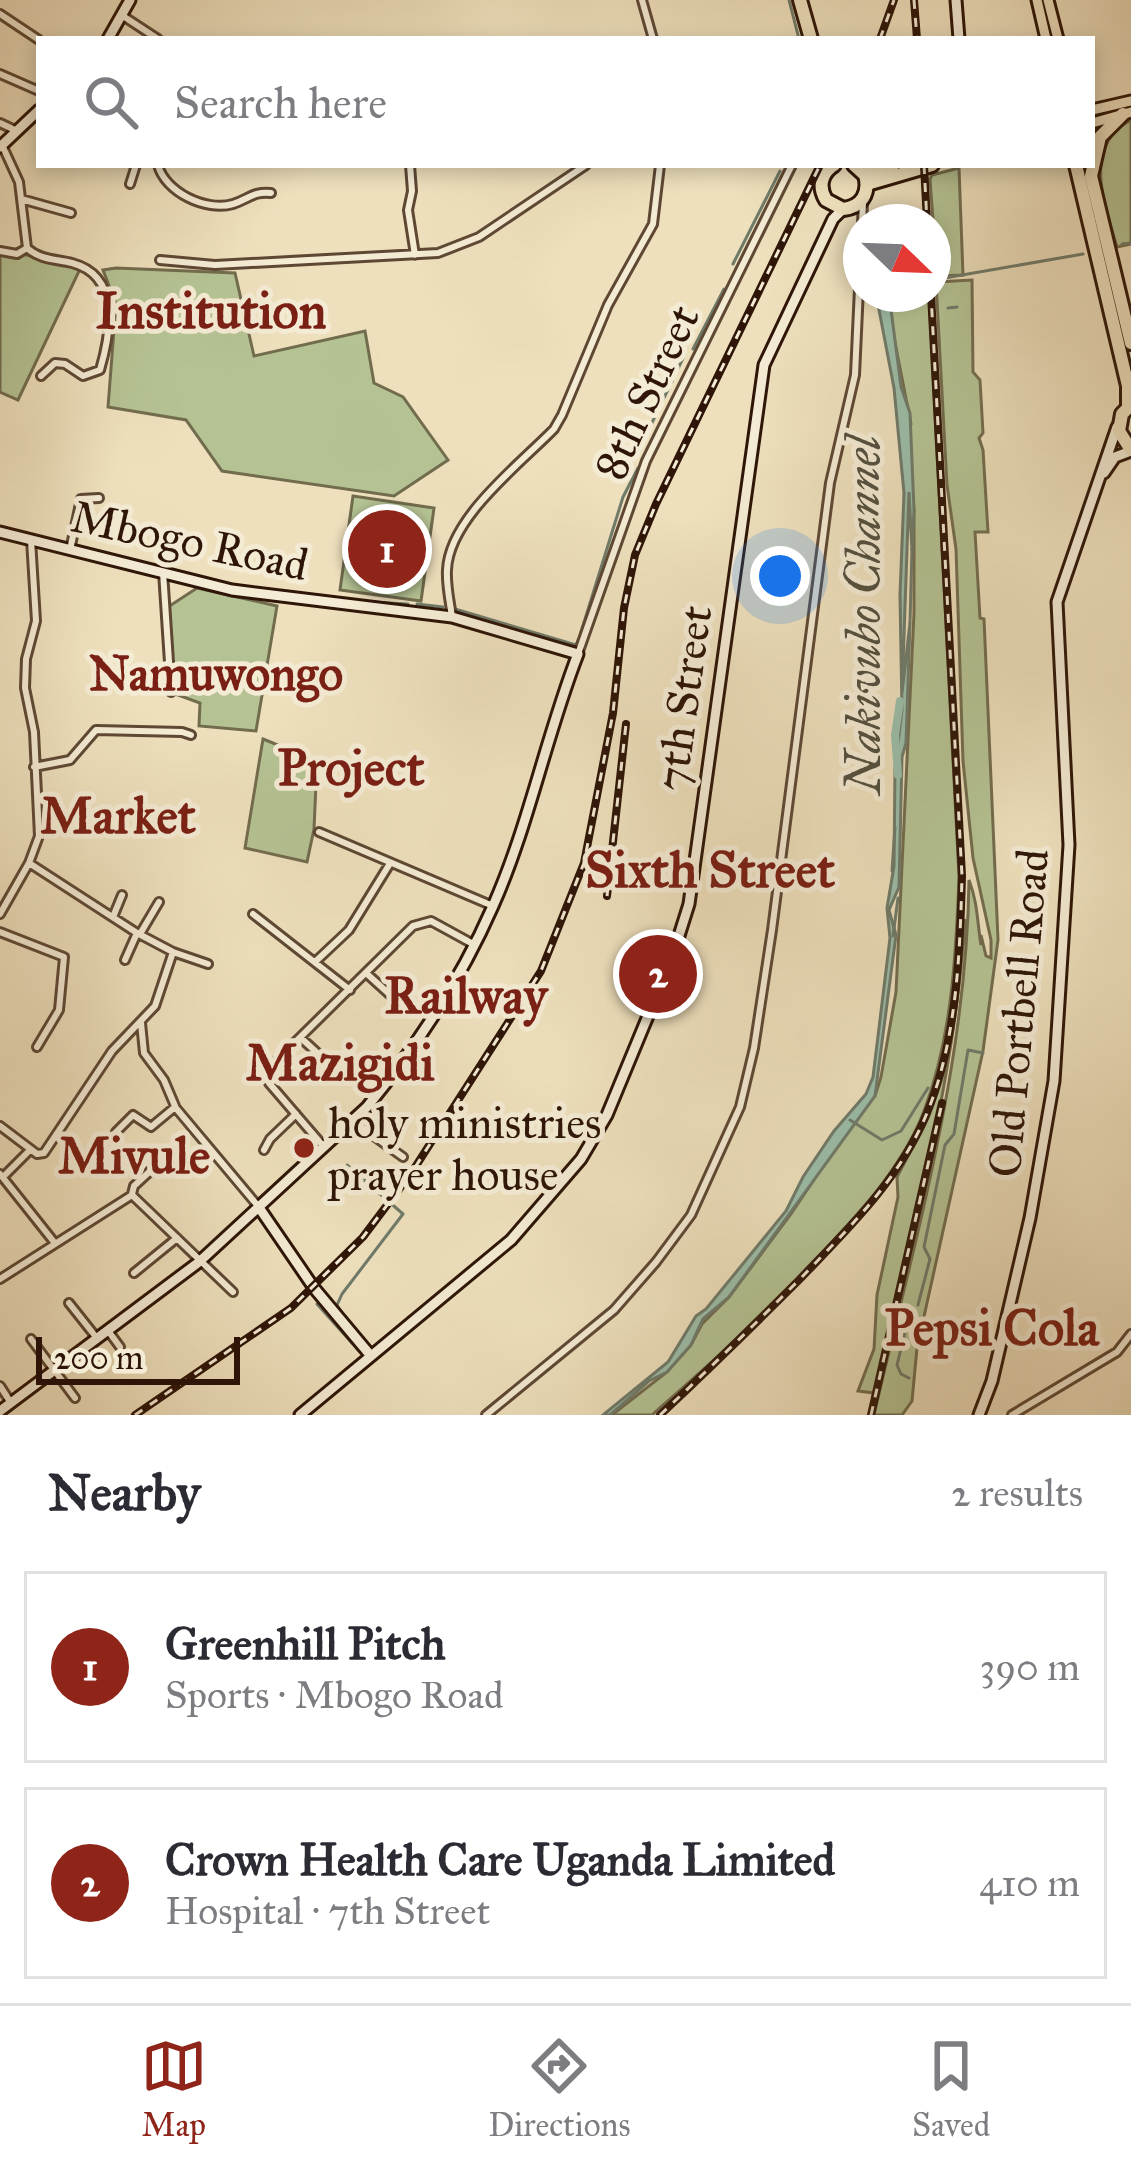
<!DOCTYPE html>
<meta charset="utf-8">
<style>
:root{--surface:#fff;--page:#f7f7f7;--text:#2b2b33;--muted:#7c7c81;--line:#e1e1e2;--accent:#8f2418}
body{margin:0;font-family:"IM FELL Great Primer",serif;background:var(--page);color:var(--text)}
.compass{position:absolute;left:843px;top:204px;width:108px;height:108px;border-radius:50%;background:var(--surface);box-shadow:0 6px 18px #0003;rotate:113deg}
.scale{position:absolute;left:36px;bottom:30px;width:204px;box-sizing:border-box;padding-left:12px;border:6px solid #2e1507;border-top:0;font-size:33px;line-height:42px;white-space:nowrap;color:#2e1507;-webkit-text-stroke:9px #f4ebd4;paint-order:stroke}
.you{position:absolute;left:780px;top:576px;width:42px;height:42px;margin:-30px;border:9px solid #fff;border-radius:50%;background:#1a73e8;box-shadow:0 0 0 18px #1a73e833}
.badge{display:grid;place-items:center;width:78px;height:78px;border-radius:50%;background:var(--accent);color:#fff;font-size:39px;font-weight:700}
.pin{position:absolute;translate:-50% -50%;border:6px solid #fff;box-shadow:0 3px 12px #0006}
.list{margin:0;padding:0;list-style:none}
h2{display:flex;justify-content:space-between;align-items:center;height:156px;margin:0;padding:0 48px;font-size:51px}
h2 small{font-size:39px;font-weight:400;color:var(--muted)}
.list li{display:grid;grid-template-columns:78px 1fr auto;gap:36px;align-items:center;box-sizing:border-box;height:192px;margin:0 24px 24px;padding:0 24px;border:3px solid var(--line);border-radius:0px}
.list b{display:block;font-size:45px;white-space:nowrap}
.list p{margin:0;font-size:39px;white-space:nowrap;color:var(--muted)}
.list em{font-size:39px;font-style:normal;color:var(--muted)}
.icon{flex:none;width:66px;height:66px;fill:none;stroke:currentColor;stroke-width:2;stroke-linecap:round;stroke-linejoin:round}
.map{position:relative;flex:none;width:1131px;height:1415px;overflow:hidden}
.search{position:absolute;background:var(--surface);box-shadow:0 6px 18px #0003;left:36px;right:36px;top:36px;height:132px;display:flex;align-items:center;gap:30px;box-sizing:border-box;padding:0 42px;border-radius:0px;color:var(--muted);font-size:45px}
.sheet{height:588px;background:var(--surface)}
nav{display:flex;justify-content:space-around;align-items:center;box-sizing:border-box;height:168px;border-top:3px solid var(--line);background:var(--surface);font-size:33px;color:var(--muted)}
nav a{display:grid;justify-items:center;gap:6px}
nav .on{color:var(--accent)}
.map>svg:first-child{display:block}
.green{fill:#b5c394;stroke:#726c4e;stroke-width:3}
.water{fill:#9bbeaa;stroke:#6f7a69;stroke-width:3}
.lines{fill:none;stroke-linecap:round;stroke-linejoin:round}
.stream{stroke:#6f7a69;stroke-width:3}
.canal{stroke:#9bbeaa;stroke-width:8}
.street-casing{stroke:#5e4834;stroke-width:12}
.secondary-casing{stroke:#2e1507;stroke-width:15}
.primary-casing{stroke:#2e1507;stroke-width:15}
.highway-casing{stroke:#2e1507;stroke-width:18}
.street{stroke:#f4ebd4;stroke-width:6}
.secondary{stroke:#f4ebd4;stroke-width:9}
.primary{stroke:#eee0bd;stroke-width:9}
.highway{stroke:#eee0bd;stroke-width:12}
.rail-casing{stroke:#2e1507;stroke-width:8}
.rail{stroke:#f4ebd4;stroke-width:3;stroke-dasharray:9;stroke-linecap:butt}
.poi-dot{fill:#8f2418;stroke:#f4ebd4;stroke-width:4.5}
.labels{text-anchor:middle;stroke-width:10;stroke-linejoin:round;paint-order:stroke}
.street-label{font-size:45px;fill:#2e1507;stroke:#f4ebd4}
.poi-label{font-size:45px;fill:#2e1507;stroke:#f4ebd4;text-anchor:start}
.water-label{font-size:48px;font-style:italic;fill:#545040;stroke:#f4ebd4}
.neighbourhood-label{font-size:48px;font-weight:bold;fill:#7a1f14;stroke:#f4ebd4}
.quarter-label{font-size:51px;font-weight:bold;fill:#7a1f14;stroke:#f4ebd4}
</style>
<div class="map">
<svg width="1131" height="1415" viewBox="0 0 1131 1415">
<rect width="100%" height="100%" fill="#eee0bd"/>
<filter id="stains"><feTurbulence type="fractalNoise" baseFrequency=".00167" numOctaves="4"/><feColorMatrix values="0 0 0 0 .2 0 0 0 0 .09 0 0 0 0 .02 0 0 0 .5 -.17"/></filter>
<radialGradient id="worn" r=".72"><stop offset=".6" stop-color="#630" stop-opacity="0"/><stop offset="1" stop-color="#630" stop-opacity=".3"/></radialGradient>
<path class="green" d="M1131 120V244L1117 247C1105 204 1081 146 1131 120Z
M959 168 963 275 937 276 930 179 932 175Z
M0 248 80 269 18 400 0 392Z
M116 268 235 273 254 356 365 331 374 383 403 397 448 460 394 496 222 471 186 420 108 407 116 304 103 270Z
M972 280 973 372 980 380 983 433 979 438 983 450 988 532H975L980 618 984 619 998 940 983 1051 917 1348 912 1401 902 1415H874C915 1239 967 1061 969 880 978 904 977 921 981 945V935L986 956 991 958V940L973 858 963 761 956 549 947 485 936 282Z
M889 294H929L959 877C956 955 952 1037 924 1111 887 1211 733 1343 652 1415H612L667 1372 691 1345 702 1324 729 1297 791 1214 863 1107 875 1096 881 1077 896 992 914 613V510L908 432 911 424 890 317Z
M353 496 434 508 421 601 340 590Z
M197 588 277 606 256 731 199 726 200 703 175 694 168 607Z
M263 739 317 761 314 829 307 862 245 848Z
M965 919C955 1080 911 1237 874 1393L858 1391 874 1349 877 1295 898 1197 897 1177 928 1118 944 1067Z"/>
<path class="water" d="M876 294H889L901 387 910 413 914 510 912 551 909 492 902 693 910 623 906 743 902 757 899 887 889 910 896 935 875 1096 729 1297 703 1319 691 1345 667 1372 649 1381 610 1415H603L668 1362 696 1316 706 1309 786 1211 803 1177 834 1131 866 1094 873 1077 890 938 887 908 894 866 895 769 902 710 900 595 904 493 894 388Z"/>
<g class="lines">
<path class="stream" d="M789 0 799 39
M1122 244 1131 243
M733 264 780 171
M939 279 1083 254
M948 308 957 307
M693 349 724 289
M649 429 685 354
M370 602 408 604
M417 604 443 607
M455 609 576 645 579 639
M910 623 912 549
M581 632 623 497 638 468
M892 871 895 827
M893 936 898 898
M850 1120 882 1140 901 1131 928 1088
M317 1304 359 1351
M918 1305 930 1259 924 1247 945 1145 954 1134 968 1050 983 1053
M342 1313 337 1305 342 1294 403 1214 347 1165
M909 1378 901 1374 897 1365 910 1312"/>
<path class="canal" d="M898 775 895 735 900 701"/>
<defs>
<path id="street" d="M642 0 653 39
M0 14 39 40
M123 16 158 39
M0 74 39 91
M0 123 17 131
M2 145 19 182 27 248C40 260 56 259 72 263 121 276 111 332 100 370L83 376 65 364 55 363 41 376
M158 165C165 192 206 212 233 204 249 199 253 191 271 193
M410 165 412 191 408 210 415 255
M130 184 136 165
M21 199 71 213
M0 251 17 254 27 248
M160 260 215 265 438 253 479 237 586 165
M70 550 81 499 99 498
M163 572 171 692
M452 617C450 602 446 585 447 570 449 518 520 464 554 429L562 415 608 305 653 224 660 165
M578 654 646 461 792 165
M34 767 70 760 96 730 182 732 191 735
M319 832 493 906
M29 863 137 933 173 952 208 964
M0 914 29 863 39 836 34 732 25 688 26 659 36 621 31 540
M253 914 350 990
M113 917 122 895
M0 932 64 957 59 1010 37 1047
M140 934 159 902
M125 960 137 933
M315 962 349 930 389 865
M366 973 397 1001
M141 1023 144 1053 164 1080 175 1106
M301 1038 338 1072
M353 1121 403 1157
M0 1126 37 1154 44 1153 112 1051 155 1006 173 952
M116 1132 133 1115 151 1127 175 1107 258 1206
M324 1147 269 1083 270 1067 413 926 431 921 473 944
M264 1150 270 1139 296 1114
M0 1174 54 1242
M3 1177 30 1150
M132 1194 134 1186 160 1162
M134 1273 177 1238
M0 1279 132 1195 233 1292
M69 1303 96 1337
M109 1332 120 1347
M31 1339 75 1398
M0 1386 11 1403
M486 1415 614 1310 656 1262 691 1215 740 1107 754 1048 772 930 830 483 855 375 863 202
M1012 1415 1117 1352 1131 1334"/>
<path id="secondary" d="M956 0 959 39
M108 39 130 0
M0 147 39 110
M1104 473 1115 457 1131 451
M0 532 232 590 452 617 578 654C546 736 529 825 493 906 462 977 416 1047 367 1107L199 1262 0 1411
M260 1209 314 1288 371 1356
M300 1415 511 1240 581 1159 607 1115 672 958 689 904 764 365 833 219 843 209
M979 1415 992 1381 1030 1218 1054 1081 1069 845 1057 602 1117 427"/>
<path id="primary" d="M1037 0 1046 39
M1048 0 1058 39
M1092 110 1131 101
M1092 123 1131 112"/>
<path id="highway" d="M800 0 811 39
M1123 114 1100 137 1091 176 1131 343
M834 165C821 173 818 187 826 200L843 209C862 207 870 193 865 175L854 165
M1076 165 1128 386V407
M865 175 893 165
M867 184 932 165
M1130 406 1122 414 1119 431 1131 450"/>
</defs>
<use href="#street" class="street-casing"/>
<use href="#secondary" class="secondary-casing"/>
<use href="#primary" class="primary-casing"/>
<use href="#highway" class="highway-casing"/>
<use href="#street" class="street"/>
<use href="#secondary" class="secondary"/>
<use href="#primary" class="primary"/>
<use href="#highway" class="highway"/>
<defs>
<path id="rail" d="M914 0 917 39
M880 39 894 0
M924 165 927 222
M607 896 626 724
M135 1415 291 1308 363 1237 412 1172 541 971 584 863 613 713 624 608 635 555 656 504 820 165
M660 1415C707 1371 753 1326 799 1280 848 1229 900 1179 927 1113 957 1040 960 953 962 876L931 294
M871 1415 942 1103"/>
</defs>
<use href="#rail" class="rail-casing"/>
<use href="#rail" class="rail"/>
</g>
<circle class="poi-dot" cx="304" cy="1148" r="12"/>
<g class="labels">
<g class="street-label">
<text transform="translate(646 392) rotate(-65)" y="16">8th Street</text>
<text transform="translate(190 540) rotate(12)" y="16">Mbogo Road</text>
<text transform="translate(683 698) rotate(-82)" y="16">7th Street</text>
<text transform="translate(1018 1013) rotate(-85)" y="16">Old Portbell Road</text>
</g>
<g class="poi-label">
<text x="328" y="1138">holy ministries<tspan x="328" dy="52">prayer house</tspan></text>
</g>
<g class="water-label">
<text transform="translate(863 615) rotate(-90)" y="17">Nakivubo Channel</text>
</g>
<g class="neighbourhood-label">
<text x="216" y="690">Namuwongo</text>
</g>
<g class="quarter-label">
<text x="211" y="328">Institution</text>
<text x="351" y="785">Project</text>
<text x="118" y="833">Market</text>
<text x="710" y="887">Sixth Street</text>
<text x="466" y="1013">Railway</text>
<text x="340" y="1080">Mazigidi</text>
<text x="134" y="1173">Mivule</text>
<text x="992" y="1345">Pepsi Cola</text>
</g>
</g>
<rect width="100%" height="100%" filter="url(#stains)"/>
<rect width="100%" height="100%" fill="url(#worn)"/>
</svg>
<svg class="compass" viewBox="-18 -18 36 36"><path d="M0-13l5 13h-10z" fill="#e53935"/><path d="M0 13l5-13h-10z" fill="#7c7c81"/></svg>
<div class="scale">200 m</div>
<div class="you"></div>
<div class="pin badge" style="left:387px;top:549px">1</div>
<div class="pin badge" style="left:658px;top:974px">2</div>
<div class="search"><svg class="icon" aria-label="search" viewBox="0 0 24 24"><circle cx="10" cy="10" r="6"/><path d="M15 15l6 6"/></svg>Search here</div>
</div>
<section class="sheet">
<h2>Nearby<small>2 results</small></h2>
<ul class="list">
<li><span class="badge">1</span><div><b>Greenhill Pitch</b><p>Sports · Mbogo Road</p></div><em>390 m</em></li>
<li><span class="badge">2</span><div><b>Crown Health Care Uganda Limited</b><p>Hospital · 7th Street</p></div><em>410 m</em></li>
</ul>
</section>
<nav>
<a class="on"><svg class="icon" aria-label="map" viewBox="0 0 24 24"><path d="M3 6l6-2 6 2 6-2v14l-6 2-6-2-6 2zM9 4v14M15 6v14"/></svg>Map</a>
<a><svg class="icon" aria-label="directions" viewBox="0 0 24 24"><path d="M12 3l9 9-9 9-9-9zM9 14v-3h6M13 9l2 2-2 2"/></svg>Directions</a>
<a><svg class="icon" aria-label="saved" viewBox="0 0 24 24"><path d="M7 4h10v16l-5-4-5 4z"/></svg>Saved</a>
</nav>
